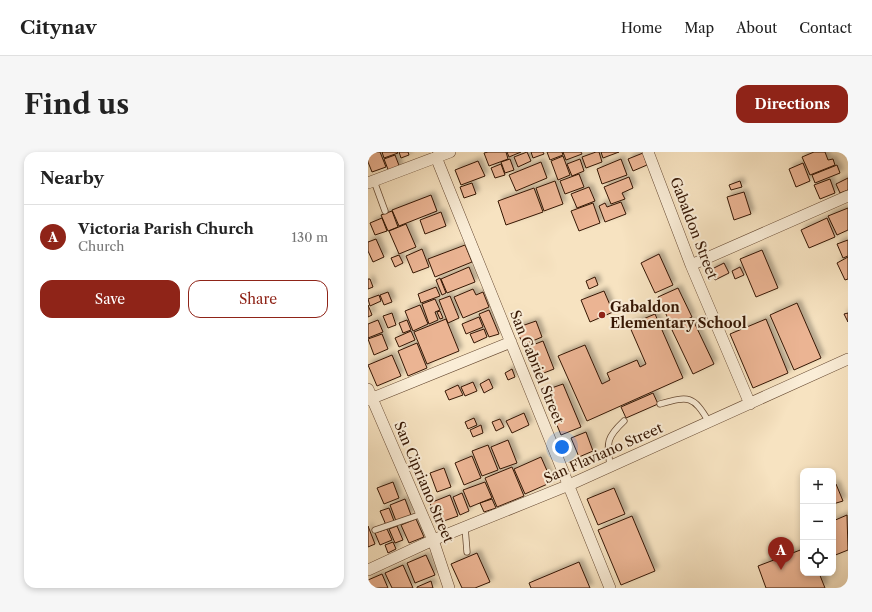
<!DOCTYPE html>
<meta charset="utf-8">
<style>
:root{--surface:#fff;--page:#f6f6f6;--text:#222;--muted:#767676;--line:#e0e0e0;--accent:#8f2418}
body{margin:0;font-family:"Libre Caslon Text",serif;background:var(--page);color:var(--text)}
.controls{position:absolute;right:12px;bottom:12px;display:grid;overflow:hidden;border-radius:8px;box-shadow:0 2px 6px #0003}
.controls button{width:36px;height:36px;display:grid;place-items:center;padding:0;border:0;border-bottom:1px solid var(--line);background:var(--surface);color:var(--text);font:20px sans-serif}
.you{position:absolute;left:194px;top:295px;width:14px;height:14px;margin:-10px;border:3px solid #fff;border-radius:50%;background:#1a73e8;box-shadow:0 0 0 6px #1a73e833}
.badge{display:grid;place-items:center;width:26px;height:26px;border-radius:50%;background:var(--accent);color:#fff;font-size:13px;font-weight:700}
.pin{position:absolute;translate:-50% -33px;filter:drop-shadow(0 1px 2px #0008)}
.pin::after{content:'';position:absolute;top:21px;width:14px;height:12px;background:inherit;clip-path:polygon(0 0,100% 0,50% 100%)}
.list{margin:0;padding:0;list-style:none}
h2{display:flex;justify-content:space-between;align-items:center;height:52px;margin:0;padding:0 16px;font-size:17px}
h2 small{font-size:13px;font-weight:400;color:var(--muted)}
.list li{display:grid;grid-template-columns:26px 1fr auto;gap:12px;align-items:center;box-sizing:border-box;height:64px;padding:0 16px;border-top:1px solid var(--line)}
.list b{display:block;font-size:15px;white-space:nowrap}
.list p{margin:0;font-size:13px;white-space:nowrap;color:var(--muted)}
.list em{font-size:13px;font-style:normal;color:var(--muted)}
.actions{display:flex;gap:8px;padding:12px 16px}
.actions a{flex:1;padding:9px 0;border:1px solid var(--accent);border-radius:12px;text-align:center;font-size:14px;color:var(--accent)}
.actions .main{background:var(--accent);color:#fff}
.icon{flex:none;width:22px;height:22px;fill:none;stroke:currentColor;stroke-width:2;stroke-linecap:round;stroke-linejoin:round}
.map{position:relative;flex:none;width:480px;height:436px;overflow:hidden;border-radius:12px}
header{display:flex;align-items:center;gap:24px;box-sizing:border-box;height:56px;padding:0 20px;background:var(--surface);border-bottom:1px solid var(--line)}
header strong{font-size:19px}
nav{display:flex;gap:22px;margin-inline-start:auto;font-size:14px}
.intro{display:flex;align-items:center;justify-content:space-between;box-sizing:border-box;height:96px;padding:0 24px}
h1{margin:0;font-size:28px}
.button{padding:10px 18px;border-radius:12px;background:var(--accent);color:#fff;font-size:14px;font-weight:700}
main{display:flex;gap:24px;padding:0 24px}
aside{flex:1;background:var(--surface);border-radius:12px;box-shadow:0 2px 6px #0003}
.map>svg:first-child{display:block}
.building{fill:#ebb493;stroke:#351603;filter:url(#shadow)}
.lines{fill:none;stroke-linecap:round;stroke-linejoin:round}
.lane-casing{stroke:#664932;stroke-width:7}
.street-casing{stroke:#664932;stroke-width:12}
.lane{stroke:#faedd7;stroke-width:5.5}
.street{stroke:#faedd7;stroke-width:11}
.poi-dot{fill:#8f2418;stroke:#faedd7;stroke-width:1.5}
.labels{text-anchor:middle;stroke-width:4;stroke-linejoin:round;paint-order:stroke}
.street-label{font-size:14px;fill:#351603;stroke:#faedd7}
.poi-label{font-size:14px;font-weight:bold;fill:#351603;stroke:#faedd7;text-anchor:start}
</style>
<header>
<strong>Citynav</strong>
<nav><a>Home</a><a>Map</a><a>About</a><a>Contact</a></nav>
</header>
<div class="intro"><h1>Find us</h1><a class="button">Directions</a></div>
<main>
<aside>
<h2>Nearby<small></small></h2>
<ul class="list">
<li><span class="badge">A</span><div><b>Victoria Parish Church</b><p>Church</p></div><em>130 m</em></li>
</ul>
<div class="actions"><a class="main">Save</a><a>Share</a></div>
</aside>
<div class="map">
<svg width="480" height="436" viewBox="0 0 480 436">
<defs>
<filter id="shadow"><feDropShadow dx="3.5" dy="-3.5" stdDeviation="2" flood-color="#0004"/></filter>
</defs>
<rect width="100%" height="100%" fill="#f7e3c1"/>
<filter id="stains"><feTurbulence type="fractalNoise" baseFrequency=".005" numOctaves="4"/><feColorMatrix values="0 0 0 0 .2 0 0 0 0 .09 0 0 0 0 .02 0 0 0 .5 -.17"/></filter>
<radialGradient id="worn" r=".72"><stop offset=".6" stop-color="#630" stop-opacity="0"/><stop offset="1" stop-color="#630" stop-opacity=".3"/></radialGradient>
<path class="building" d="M5 0H12L18 15 4 20 0 10V2Z
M14 0H29L30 1 16 6Z
M31 0H40L41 3 33 6Z
M120 0H138L140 7 121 14 116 1Z
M139 0H153L141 5Z
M159 0 163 9 150 15 146 5Z
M163 0H175L176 2 165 6Z
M179 0H194L195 3 182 8Z
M195 0H213L214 2 198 8Z
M228 0H231L234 10 218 16 214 5Z
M233 0H251L235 6Z
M446 0H457L460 8 465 7 467 13 442 23 434 5Z
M275 1 279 13 265 19 260 7Z
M27 3 32 16 21 20 16 7Z
M195 4 202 23 190 28 183 9Z
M142 7 146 18 137 21 133 10Z
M212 7 216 19 204 24 199 12Z
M253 7 259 23 234 32 229 17Z
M110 9 117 24 93 33 87 18Z
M173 10 179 26 148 39 141 23Z
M435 11 442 29 428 35 421 17Z
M133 12 137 23 127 26 123 16Z
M469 13 472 21 447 31 444 23Z
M211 22 216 35 197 42 192 29Z
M261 25 265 36 254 41 257 47 243 52 236 35Z
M480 26V38L472 41 468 32Z
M462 27 467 41 452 47 446 33Z
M187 29 195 52 176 59 168 36Z
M372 29 374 35 363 38 361 33Z
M104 31 108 42 96 46 92 35Z
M221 35 227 49 209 56 203 42Z
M166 36 175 60 138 73 130 49Z
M376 40 383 62 366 68 359 45Z
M63 43 69 59 31 74 24 58Z
M253 50 258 62 237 70 231 54 237 51 239 55Z
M225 51 232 71 211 79 203 59Z
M480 56V78L469 83 460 64Z
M24 59 30 75 20 79 13 63Z
M73 60 78 74 57 82 52 68Z
M14 66 19 79 7 83 2 71Z
M459 66 467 85 441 96 433 78Z
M38 72 48 95 31 102 21 79Z
M8 87 16 105 5 110 0 99V90Z
M480 88V104L475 106 469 92Z
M97 93 104 110 67 125 60 107Z
M54 97 61 115 45 121 38 104Z
M394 98 410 136 388 145 372 107Z
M291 102 305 133 287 141 273 111Z
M31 103 35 111 27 115 23 106Z
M480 105V127L477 128 469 111Z
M356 111 361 121 347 128 342 118Z
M101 115 107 130 79 141 73 127Z
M372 115 376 123 367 127 364 119Z
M227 125 230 133 221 137 218 129Z
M72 126 78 141 74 143 68 128Z
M0 127H2L5 135 0 137Z
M68 135 72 144 53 151 50 142Z
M310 136 324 165 304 175 290 145Z
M105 137 108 143 115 140 121 155 95 166 86 145Z
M236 139 245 160 222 170 213 148Z
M20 140 24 150 16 153 12 143Z
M11 143 13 149 2 154 0 147Z
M82 144 91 166 80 171 71 148Z
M67 147 72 158 67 160 70 168 61 172 54 152Z
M429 151 453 206 426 218 402 163Z
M0 153 4 163 0 165Z
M52 153 60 172 45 179 37 159Z
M121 158 131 182 121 185 111 162Z
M72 159 75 166 72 167 69 160Z
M24 161 28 173 20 176 15 164Z
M480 161V170L476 162Z
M287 162 315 226 219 269 190 204 217 193 234 232 242 228 239 221 269 208 272 215 278 212 261 173Z
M111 165 115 175 98 182 94 172Z
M78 167 91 199 59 212 46 180Z
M398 167 420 221 385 236 362 182Z
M10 168 15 180 0 186V172Z
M39 168 43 178 35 181 31 171Z
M325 168 346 212 325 222 304 178Z
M168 169 174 185 155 193 148 176Z
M116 177 119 185 106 191 102 182Z
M43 179 47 188 31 195 27 186Z
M14 182 20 197 6 203 0 187Z
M175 189 186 217 168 224 157 196Z
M49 191 59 216 40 224 30 199Z
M24 203 33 224 9 234 0 213Z
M144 217 147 225 140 228 137 221Z
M121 227 125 236 116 241 112 232Z
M105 230 109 239 97 244 93 235Z
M195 232 213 275 193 283 175 239Z
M90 233 95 243 81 248 77 239Z
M285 241 290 252 258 266 253 255Z
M156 261 161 273 144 281 138 269Z
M106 266 109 273 100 277 97 270Z
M132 267 136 275 128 279 124 270Z
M113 273 115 281 105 285 102 278Z
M218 280 225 299 211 305 203 286Z
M140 288 149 311 132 317 123 295Z
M120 293 130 318 114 324 104 299Z
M104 304 113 326 96 333 87 311Z
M173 305 184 330 157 342 146 317Z
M144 315 156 344 129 355 117 326Z
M76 316 83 335 69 340 62 321Z
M25 330 31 346 16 352 9 336Z
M117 330 124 346 102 355 95 338Z
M468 332 475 349 465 352V333Z
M246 336 257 362 230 373 219 347Z
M94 341 101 359 92 363 85 345Z
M82 343 90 364 70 371 62 351Z
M37 347 43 363 28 369 22 353Z
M124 347 128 356 116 360 112 351Z
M21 356 26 369 18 373 12 359Z
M479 363 480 398 465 404V369Z
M264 364 287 419 253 433 230 378Z
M48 367 56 385 41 391 33 373Z
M0 374 7 392 0 395Z
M29 374 35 388 27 391 21 377Z
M19 377 24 388 12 393 7 381Z
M25 390 28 397 20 401 17 393Z
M435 397V421H451L457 436H398L390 414Z
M109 401 122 430 107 436H94L83 412Z
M58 403 67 423 47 431 39 411Z
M211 410 222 436H163L161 431Z
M35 413 45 436H24L17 421Z
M14 422 20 436H0V428Z
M63 429 65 436H49V435Z"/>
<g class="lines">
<defs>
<path id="lane" d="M6 29 17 59
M292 252C321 244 325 243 341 270
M242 314C239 290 238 286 256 269
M97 375 99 400
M7 378 54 362"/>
<path id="street" d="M280 0 323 113 382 252
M68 5 242 436
M0 31 82 0
M323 113 480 44
M0 237 65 388 81 436
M0 248 143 190
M0 418 65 388 201 333 480 207"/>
</defs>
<use href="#lane" class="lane-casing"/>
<use href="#street" class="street-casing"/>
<use href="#lane" class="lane"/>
<use href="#street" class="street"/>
</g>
<circle class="poi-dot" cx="234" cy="163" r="4"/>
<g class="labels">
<g class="street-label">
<text transform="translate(326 76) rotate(69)" y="5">Gabaldon Street</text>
<text transform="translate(169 215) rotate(68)" y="5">San Gabriel Street</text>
<text transform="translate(235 301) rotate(-24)" y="5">San Flaviano Street</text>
<text transform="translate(56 330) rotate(67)" y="5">San Cipriano Street</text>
</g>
<g class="poi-label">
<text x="242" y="160">Gabaldon<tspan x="242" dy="16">Elementary School</tspan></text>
</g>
</g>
<rect width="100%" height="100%" filter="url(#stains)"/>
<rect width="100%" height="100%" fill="url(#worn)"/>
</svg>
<div class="controls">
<button>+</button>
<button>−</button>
<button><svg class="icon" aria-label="locate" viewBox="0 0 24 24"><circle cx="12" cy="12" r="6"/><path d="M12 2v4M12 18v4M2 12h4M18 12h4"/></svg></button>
</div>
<div class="you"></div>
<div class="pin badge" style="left:413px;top:418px">A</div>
</div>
</main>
